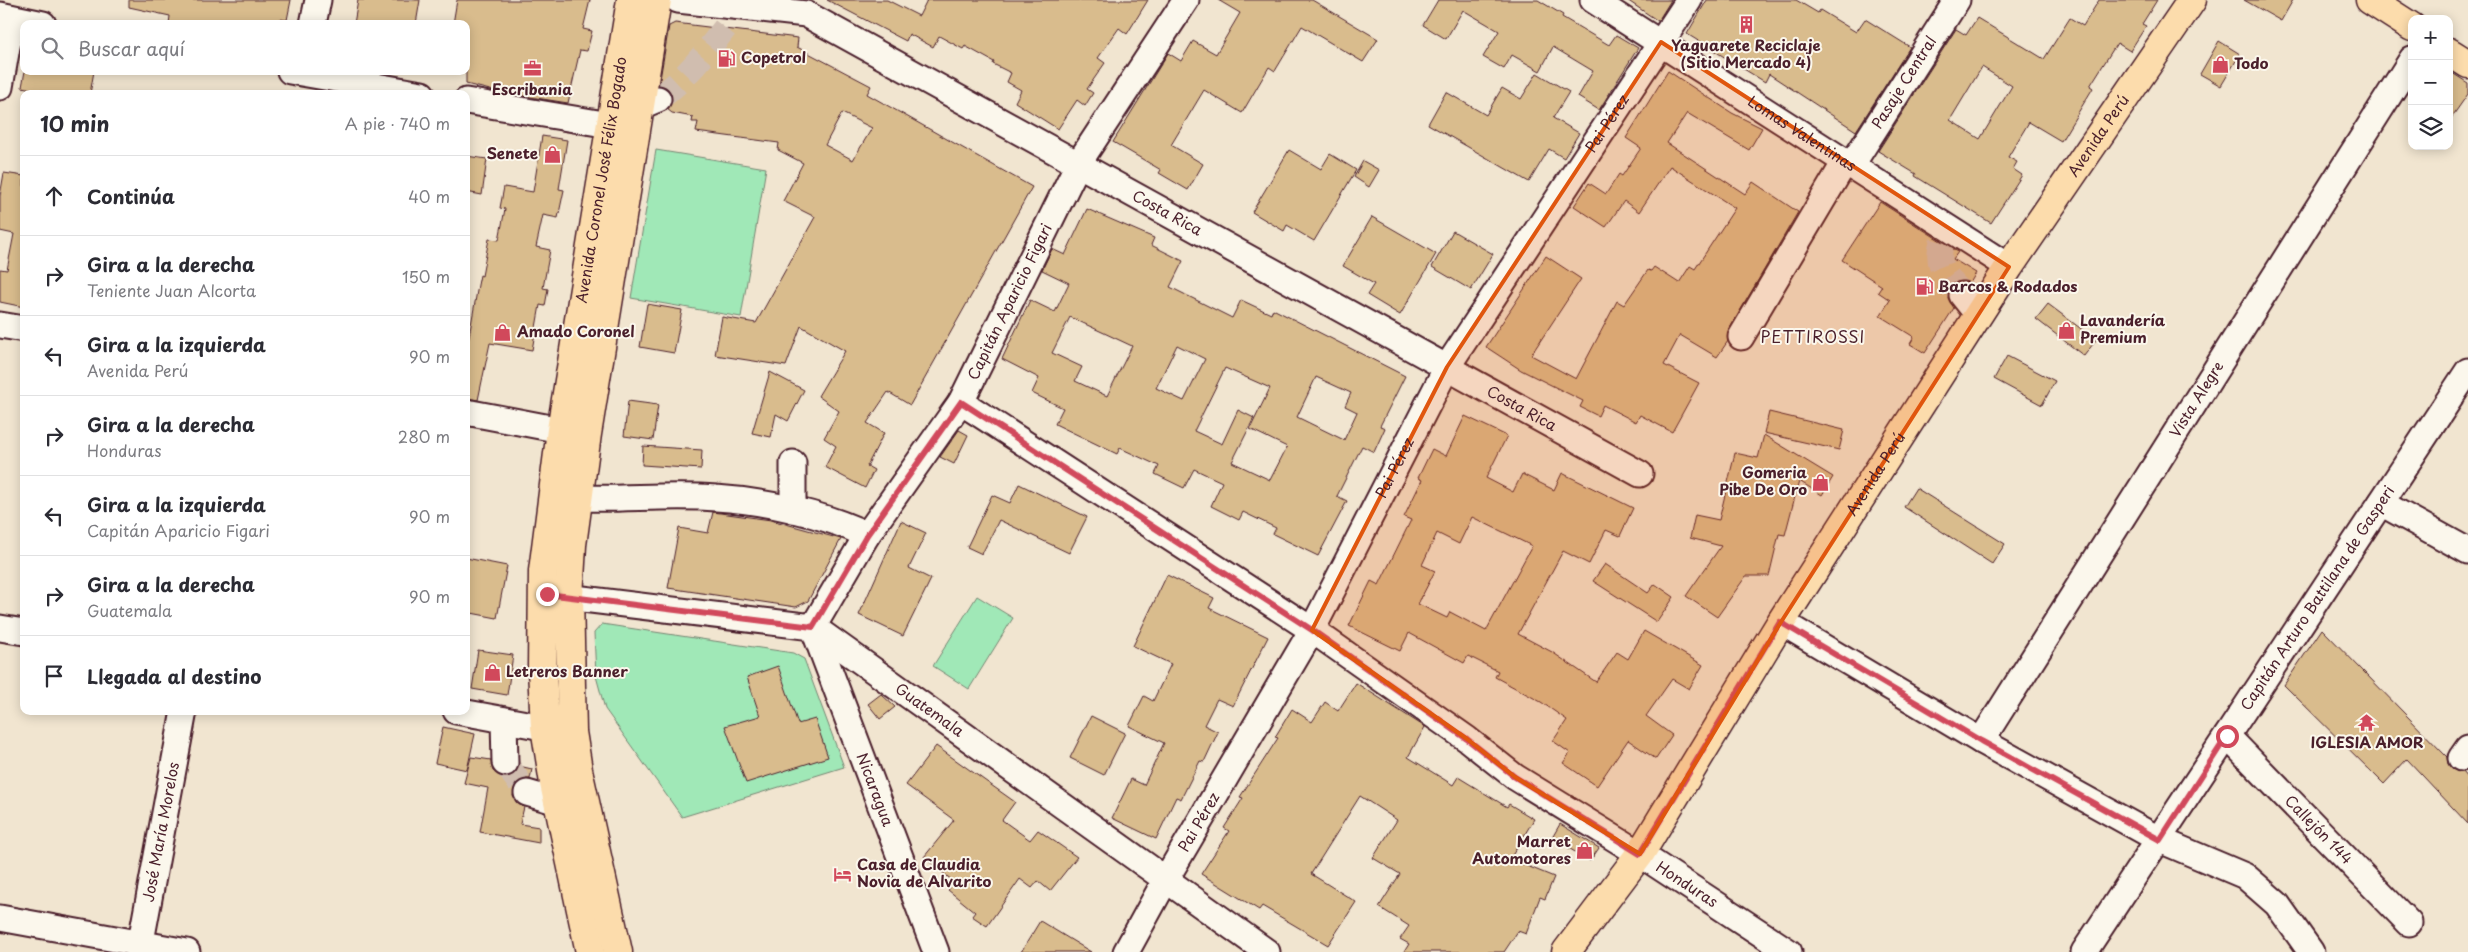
<!DOCTYPE html>
<html lang="es">
<meta charset="utf-8">
<style>
:root{--surface:#fff;--page:#f2f2f3;--text:#2b2b33;--muted:#7c7c81;--line:#e1e1e2}
body{margin:0;font-family:"Playpen Sans",sans-serif;background:var(--page);color:var(--text)}
.controls{position:absolute;right:15px;top:15px;display:grid;overflow:hidden;border-radius:10px;box-shadow:0 2px 12px #0003}
.controls button{width:45px;height:45px;display:grid;place-items:center;padding:0;border:0;border-bottom:1px solid var(--line);background:var(--surface);color:var(--text);font:25px sans-serif}
.stop{position:absolute;width:15px;height:15px;margin:-11px;border:4px solid #d1495b;border-radius:50%;background:#fff}
.stop.end{background:#d1495b;border-color:#fff;box-shadow:0 1px 5px #0008}
.list{margin:0;padding:0;list-style:none}
h2{display:flex;justify-content:space-between;align-items:center;height:65px;margin:0;padding:0 20px;font-size:21px}
h2 small{font-size:16px;font-weight:400;color:var(--muted)}
.list li{display:grid;grid-template-columns:32px 1fr auto;gap:15px;align-items:center;box-sizing:border-box;height:80px;padding:0 20px;border-top:1px solid var(--line)}
.list b{display:block;font-size:19px;white-space:nowrap}
.list p{margin:0;font-size:16px;white-space:nowrap;color:var(--muted)}
.list em{font-size:16px;font-style:normal;color:var(--muted)}
.icon{flex:none;width:28px;height:28px;fill:none;stroke:currentColor;stroke-width:2;stroke-linecap:round;stroke-linejoin:round}
.map{position:relative;flex:none;width:2468px;height:952px;overflow:hidden}
.search{position:absolute;background:var(--surface);box-shadow:0 2px 12px #0003;left:20px;top:20px;width:450px;height:55px;display:flex;align-items:center;gap:12px;box-sizing:border-box;padding:0 18px;border-radius:10px;color:var(--muted);font-size:19px}
.panel{position:absolute;background:var(--surface);box-shadow:0 2px 12px #0003;left:20px;top:90px;width:450px;height:625px;border-radius:10px}
.map>svg:first-child{display:block}
.green{fill:#a0e8b7;stroke:#758471}
.building{fill:#d9bc8d;stroke:#4a1f2b;fill-rule:evenodd}
.lines{fill:none;stroke-linecap:round;stroke-linejoin:round}
.minor-tunnel{stroke:#d0bdaf;stroke-width:25;stroke-dasharray:25 12;stroke-linecap:butt}
.minor-casing{stroke:#4a1f2b;stroke-width:29}
.major-casing{stroke:#4a1f2b;stroke-width:31}
.minor{stroke:#fbf7ec;stroke-width:25}
.major{stroke:#fcdcac;stroke-width:28}
.route{stroke:#d1495b;stroke-width:6}
.marked{fill:#e0560e;fill-opacity:0.2;stroke:#e0560e;stroke-width:4;stroke-linejoin:round}
.labels{text-anchor:middle;stroke-width:4;stroke-linejoin:round;paint-order:stroke}
.poi-label{font-size:15px;font-weight:bold;fill:#4a1f2b;stroke:#fbf7ec;text-anchor:start}
.street-label{font-size:15px;fill:#4a1f2b;stroke:#fbf7ec}
.neighbourhood-label{font-size:16px;letter-spacing:1px;fill:#4a1f2b;stroke:#fbf7ec}
</style>
<div class="map">
<svg width="2468" height="952" viewBox="0 0 2468 952">
<rect width="100%" height="100%" fill="#f1e5d0"/>
<filter id="ink" filterUnits="userSpaceOnUse"><feTurbulence type="fractalNoise" baseFrequency=".02" numOctaves="2"/><feDisplacementMap in="SourceGraphic" scale="10" xChannelSelector="R" yChannelSelector="G"/><feConvolveMatrix kernelMatrix="1 2 1 2 8 2 1 2 1" color-interpolation-filters="sRGB"/></filter>
<g filter="url(#ink)">
<path class="green" d="M656 150 766 168 741 317 631 298Z
M977 596 1013 618 969 689 933 666Z
M602 624 793 653 804 659 844 767 682 817 605 709 596 676 594 633Z"/>
<path class="building" d="M129 0H291L287 20 280 19 279 24H169L170 16 129 7Z
M358 0H420L416 24H354Z
M457 0H590L583 29 592 31 587 51 580 50 568 103 498 92 466 84V24H453Z
M827 0H887L919 16 927 0H1148L1127 34 1119 28 1098 58 1105 63 1087 89 1093 93 1085 106 1077 100 1058 129 1015 102 1021 90 1007 82 1011 73 993 64 994 62 965 46 963 49 939 36 933 47 909 34 906 41Z
M1218 0H1312L1378 39 1363 62 1302 26 1275 71 1269 67 1242 113 1204 90 1171 145 1203 164 1188 190 1159 173 1161 170 1113 142 1168 53 1181 61 1193 41 1216 54 1240 13Z
M1438 0H1538L1563 15 1562 17 1609 45 1616 35 1638 48 1599 110 1578 97 1593 71 1553 47 1540 71 1512 55 1504 69 1483 57 1499 31 1463 10 1446 39 1423 25Z
M1627 0H1671L1658 21Z
M1707 0H1796L1818 13 1820 10 1856 32 1865 19 1910 47 1856 131 1769 74 1765 82 1687 34Z
M2099 0H2157L2142 24 2146 26 2130 51 2117 43 2090 86 2093 88 2061 141 2029 122 2008 157 2017 162 2013 169 2022 175 1991 223 1915 176 1916 174 1878 151 1956 29 1966 35 1977 18 2044 59 2070 18 2083 26ZM1982 67 2012 86 1980 139 1950 120Z
M2244 0H2293L2281 21Z
M675 23 798 38 797 47 871 86 867 94 1032 187 910 405 888 392 867 423 884 433 867 466 874 470 865 488 825 467 836 446 824 438 839 411 818 396 845 351 801 326 786 366 715 355 722 317 756 323 815 217 783 201 803 163 778 150 779 143 696 132 698 122H692L693 117 672 113 667 109 672 101 671 94 666 87 659 85 669 26ZM842 113 872 128 853 160 825 145Z
M2219 41 2240 54 2221 86 2200 74Z
M25 71H94L90 94H36L37 90 22 87Z
M1668 71 1732 113 1762 128 1749 150 1687 113 1667 143 1745 194 1753 182 1798 212 1729 330 1728 341 1717 357 1680 335 1664 365 1699 383 1672 432 1640 415 1636 422 1603 405 1598 416 1580 407 1583 401 1521 370 1486 347 1546 256 1581 279 1531 355 1576 379 1617 301 1624 305 1648 270 1651 271 1654 267 1679 283 1690 266 1695 269 1735 208 1670 166 1639 212 1624 201 1606 227 1574 206 1589 183 1606 194 1619 174 1622 176 1641 148 1626 138Z
M2449 71 2468 83V94L2449 121Z
M1537 73 1569 92 1553 118 1579 133 1564 158 1549 149 1529 182 1428 124 1446 92 1486 115 1502 88 1521 99Z
M542 136 567 140 559 189 564 190 558 218 543 215 536 247 550 250 543 288 548 289 545 306 540 305 532 350 490 343 478 400 466 398V354L478 285 480 275 482 276 489 239 499 240 505 209 500 208 504 187 533 192Z
M1289 150 1321 169 1330 154 1356 170 1314 241 1287 225 1284 231 1252 212Z
M466 156 487 159 482 195 466 192Z
M1363 161 1379 170 1369 187 1354 177Z
M4 173 24 176V307L0 302V269L7 270 14 234 0 231V196Z
M1880 202 1958 252 1953 259 1976 273 1970 283 1959 281 1949 289 1948 298 1954 308 1925 353 1910 344 1914 337 1880 316 1890 300 1878 292 1882 286 1842 260Z
M1087 209 1154 238 1151 245 1183 261 1170 287 1232 318 1241 300 1271 314 1273 309 1405 376 1380 426 1385 428 1374 452 1362 446 1337 496 1347 501 1318 556 1273 534 1276 528 1243 512 1239 520 1211 506 1222 482 1194 469 1184 488 1155 474 1159 466 1120 448 1117 454 1055 424 1063 408 1032 393 1039 378 1002 359 1030 300 1055 312 1069 283 1042 270 1052 249 1065 255ZM1070 317 1132 346 1107 396 1075 381 1082 367 1052 353ZM1177 345 1205 359 1184 401 1156 388ZM1225 368 1270 388 1250 429 1287 447 1270 480 1232 462 1254 418 1238 410 1222 444 1194 431ZM1316 377 1351 393 1345 406 1357 412 1344 440 1297 417Z
M1372 217 1436 254 1400 315 1367 295 1374 284 1343 266Z
M1453 231 1493 254 1471 290 1432 267Z
M647 304 682 310 674 353 640 347Z
M2048 304 2096 340 2084 356 2036 319Z
M2007 356 2055 381 2042 405 1994 379Z
M770 372 804 390 788 421 776 414 771 437 752 433Z
M628 401 658 405 653 440 624 436Z
M1769 412 1844 430 1839 450 1764 433Z
M1465 416 1507 436 1486 478 1513 492 1522 474 1554 490 1562 473 1633 508 1620 536 1606 530 1589 564 1563 551 1518 634 1552 652 1596 682 1617 652 1628 659 1644 631 1703 665 1689 689 1672 679 1646 716 1672 735 1656 759 1628 740 1597 786 1563 763 1570 753 1553 741 1567 720 1541 702 1495 677 1498 671 1468 656 1464 663 1409 633 1400 651 1349 626 1371 581 1379 585 1411 520 1404 517 1422 480 1418 478 1432 449 1446 456ZM1472 517 1532 546 1486 631 1450 612 1447 618 1418 604 1435 571 1422 565 1437 533 1459 544Z
M959 430 968 435 954 464 940 457Z
M1764 435 1833 477 1822 495 1799 481 1785 535 1779 534 1769 576H1746L1717 617 1686 596 1721 546 1690 538 1695 515 1719 520 1735 453 1758 458Z
M643 446 702 450 701 469 642 465Z
M1019 484 1087 517 1069 553 999 520 982 554 967 547 992 495 1010 503Z
M1916 488 2005 544 1992 564 1904 507Z
M713 512 771 520 841 539 808 601 796 607 668 588 679 528 708 533Z
M901 521 926 533 909 568 931 579 903 636 859 615Z
M466 558 507 566 497 618 466 612Z
M1605 564 1648 593 1655 584 1674 597 1657 622 1593 581Z
M1167 575 1214 598 1209 608 1268 637 1233 706 1217 699 1204 725 1218 732 1204 762 1200 761 1181 799 1176 797 1156 839 1112 818 1131 779 1144 785 1164 743 1129 726 1144 696 1153 701 1171 664 1133 646Z
M2322 629 2447 757 2448 764 2452 769 2462 772 2468 779V824L2407 759 2384 784 2284 685Z
M478 650 513 655 507 695 472 689Z
M778 666 798 724 815 719 828 757 746 783 725 726 760 716 747 677Z
M1356 683 1425 727 1408 757 1453 785 1458 777 1507 807 1509 804 1534 819 1510 859 1554 877 1545 899 1540 897 1526 934 1518 931 1504 952H1404L1409 944 1400 939 1409 926 1379 907 1400 874 1373 858 1397 820 1360 796 1311 874 1356 902 1328 945 1262 906 1259 910 1201 874 1229 831 1224 828 1243 798 1240 797 1278 738 1275 737 1292 709 1312 722 1325 702 1338 711Z
M881 694 895 707 880 719 868 704Z
M1091 716 1125 733 1104 775 1070 758Z
M443 727 475 734 467 770 435 763Z
M936 746 1015 802 1002 820 1030 840 1038 830 1077 857 1050 891 1038 881 1032 888 1020 879 987 926 972 916 975 912 948 890 954 882 924 857 954 820 906 785Z
M471 757 491 760 493 771 505 777 513 775 519 766 532 769 530 779H523L517 783 513 796 517 803 524 807 520 824 539 827V843L480 832 488 788 464 783Z
M1560 824 1599 848 1590 861 1552 838Z
M1040 921 1091 952H1021Z"/>
<g class="lines">
<path class="minor-tunnel" d="M658 99C684 80 705 54 725 28
M1942 242C1934 267 1948 276 1962 295
M505 763 527 793"/>
<defs>
<g id="minor">
<path id="s1" d="M678 0 806 14 1640 474"/>
<path id="s2" d="M1593 0 2009 267"/>
<path d="M0 15 43 24"/>
<path d="M313 24 318 0"/>
<path d="M290 71 422 94"/>
<path d="M0 87 12 18"/>
<path d="M466 101 610 125"/>
<path d="M639 107 658 99"/>
<path id="s3" d="M1851 166 1957 0"/>
<path d="M1962 295 1978 315"/>
<path d="M0 325 24 329"/>
<path d="M1741 337 1845 162"/>
<path id="s4" d="M961 402 1312 630 1467 739 1515 777 1640 854 1789 952"/>
<path d="M466 412 561 430"/>
<path d="M793 463V510"/>
<path d="M578 498C624 500 670 494 716 498 764 501 825 514 867 535"/>
<path d="M2381 503 2468 551"/>
<path id="s5" d="M550 595 813 627 1267 952"/>
<path d="M1781 622 1981 741 2160 840 2245 876 2277 904 2311 952"/>
<path id="s6" d="M813 627 867 535 961 402 1078 164 1186 0"/>
<path id="s7" d="M813 627 936 952"/>
<path d="M0 628 24 632"/>
<path d="M456 711 565 731"/>
<path d="M504 720 505 763"/>
<path id="s8" d="M2227 736 2409 923"/>
<path id="s9" d="M1981 741 2412 59"/>
<path d="M2461 758 2468 748"/>
<path d="M527 793 558 802"/>
<path d="M0 918 187 952"/>
<path id="s10" d="M139 952 184 711"/>
<path id="s11" d="M1126 952 1166 879 1312 630 1447 367 1689 0"/>
<path id="s12" d="M2084 952 2468 371"/>
</g>
<g id="major">
<path d="M2370 0 2412 27"/>
<path d="M2449 52 2468 64"/>
<path id="s13" d="M590 952 554 783 545 727 542 670 543 571 561 430 631 0"/>
<path d="M618 952 578 770 572 732 569 597 572 545 587 434 657 0"/>
<path id="s14" d="M1566 952 1640 854 1781 622 2009 267 2192 0"/>
</g>
</defs>
<use href="#minor" class="minor-casing"/>
<use href="#major" class="major-casing"/>
<use href="#minor" class="minor"/>
<use href="#major" class="major"/>
</g>
</g>
<g class="lines" filter="url(#ink)">
<path class="route" d="M547 594 813 627 867 535 961 402 1312 630 1467 739 1515 777 1640 854 1780 622 1981 741 2160 840 2227 736"/>
</g>
<path class="marked" d="M1661 42 2009 267 1781 622 1640 854 1515 777 1467 739 1312 630 1447 367Z"/>
<defs>
<symbol id="building-bare" viewBox="-9 -9 18 18"><path d="M-4-6H4V6H1V3H-1V6H-4ZM-2.5-4.3h1.7v1.8h-1.7ZM.8-4.3h1.7v1.8H.8ZM-2.5-1h1.7V.8h-1.7ZM.8-1h1.7V.8H.8Z" fill="#d1495b" stroke="#fbf7ec" stroke-width="2.5" paint-order="stroke"/></symbol>
<symbol id="fuel-bare" viewBox="-9 -9 18 18"><path d="M-5.5-6h7V0h2V4h1.3V-2.5L3-4.5l.8-.8L6-3V5H2.5V1h-1V6h-7ZM-4.2-4.7v3.2H.2V-4.7Z" fill="#d1495b" stroke="#fbf7ec" stroke-width="2.5" paint-order="stroke"/></symbol>
<symbol id="shop-bare" viewBox="-9 -9 18 18"><path d="M-5-2.5h2.3a2.7 3.5 0 0 1 5.4 0H5L5.5 6h-11ZM-1.5-2.5h3a1.5 2.3 0 0 0-3 0Z" fill="#d1495b" stroke="#fbf7ec" stroke-width="2.5" paint-order="stroke"/></symbol>
<symbol id="office-bare" viewBox="-9 -9 18 18"><path d="M-6-3h4V-5.5h4V-3h4V5H-6ZM-1-4.5V-3h2v-1.5ZM-6 0V1H6V0Z" fill="#d1495b" stroke="#fbf7ec" stroke-width="2.5" paint-order="stroke"/></symbol>
<symbol id="temple-bare" viewBox="-9 -9 18 18"><path d="M0-6L5-2H3V0L6.5 2.5H4V6H1.5V3h-3V6H-4V2.5H-6.5L-3 0V-2H-5Z" fill="#d1495b" stroke="#fbf7ec" stroke-width="2.5" paint-order="stroke"/></symbol>
<symbol id="hotel-bare" viewBox="-9 -9 18 18"><path d="M-6-4.5h1.5V1H6V5H4.5V3h-9V5H-6ZM-4 0a1.8 1.8 0 1 1 3.6 0ZM.5 0V-2.5h3Q6-2.5 6 0Z" fill="#d1495b" stroke="#fbf7ec" stroke-width="2.5" paint-order="stroke"/></symbol>
</defs>
<g fill-rule="evenodd">
<use href="#building-bare" x="1734" y="12" width="25" height="25"/>
<use href="#fuel-bare" x="714" y="46" width="25" height="25"/>
<use href="#shop-bare" x="2208" y="52" width="25" height="25"/>
<use href="#office-bare" x="520" y="56" width="25" height="25"/>
<use href="#shop-bare" x="540" y="142" width="25" height="25"/>
<use href="#fuel-bare" x="1912" y="274" width="25" height="25"/>
<use href="#shop-bare" x="2054" y="318" width="25" height="25"/>
<use href="#shop-bare" x="490" y="320" width="25" height="25"/>
<use href="#shop-bare" x="1808" y="470" width="25" height="25"/>
<use href="#shop-bare" x="480" y="660" width="25" height="25"/>
<use href="#temple-bare" x="2354" y="710" width="25" height="25"/>
<use href="#shop-bare" x="1572" y="838" width="25" height="25"/>
<use href="#hotel-bare" x="830" y="862" width="25" height="25"/>
</g>
<g class="labels">
<g class="poi-label">
<text x="1746" y="51" text-anchor="middle">Yaguarete Reciclaje<tspan x="1746" dy="17">(Sitio Mercado 4)</tspan></text>
<text x="741" y="63">Copetrol</text>
<text x="2234" y="69">Todo</text>
<text x="532" y="95" text-anchor="middle">Escribania</text>
<text x="538" y="159" text-anchor="end">Senete</text>
<text x="1938" y="292">Barcos &amp; Rodados</text>
<text x="2080" y="326">Lavandería<tspan x="2080" dy="17">Premium</tspan></text>
<text x="517" y="337">Amado Coronel</text>
<text x="1807" y="478" text-anchor="end">Gomeria<tspan x="1807" dy="17">Pibe De Oro</tspan></text>
<text x="506" y="677">Letreros Banner</text>
<text x="2367" y="748" text-anchor="middle">IGLESIA AMOR</text>
<text x="1571" y="847" text-anchor="end">Marret<tspan x="1571" dy="17">Automotores</tspan></text>
<text x="857" y="870">Casa de Claudia<tspan x="857" dy="17">Novia de Alvarito</tspan></text>
</g>
<g class="street-label">
<text dy="5" stroke="none"><textPath href="#s3" startOffset="99">Pasaje Central</textPath></text>
<text dy="5" stroke="none"><textPath href="#s11" startOffset="959">Pai Pérez</textPath></text>
<text dy="5" stroke="none"><textPath href="#s2" startOffset="248">Lomas Valentinas</textPath></text>
<text dy="5" stroke="none"><textPath href="#s14" startOffset="975">Avenida Perú</textPath></text>
<text dy="5" stroke="none"><textPath href="#s13" startOffset="781">Avenida Coronel José Félix Bogado</textPath></text>
<text dy="5" stroke="none"><textPath href="#s1" startOffset="541">Costa Rica</textPath></text>
<text dy="5" stroke="none"><textPath href="#s6" startOffset="381">Capitán Aparicio Figari</textPath></text>
<text dy="5" stroke="none"><textPath href="#s9" startOffset="404">Vista Alegre</textPath></text>
<text dy="5" stroke="none"><textPath href="#s1" startOffset="946">Costa Rica</textPath></text>
<text dy="5" stroke="none"><textPath href="#s11" startOffset="554">Pai Pérez</textPath></text>
<text dy="5" stroke="none"><textPath href="#s14" startOffset="570">Avenida Perú</textPath></text>
<text dy="5" stroke="none"><textPath href="#s12" startOffset="424">Capitán Arturo Battilana de Gasperi</textPath></text>
<text dy="5" stroke="none"><textPath href="#s5" startOffset="408">Guatemala</textPath></text>
<text dy="5" stroke="none"><textPath href="#s7" startOffset="174">Nicaragua</textPath></text>
<text dy="5" stroke="none"><textPath href="#s11" startOffset="149">Pai Pérez</textPath></text>
<text dy="5" stroke="none"><textPath href="#s8" startOffset="131">Callejón 144</textPath></text>
<text dy="5" stroke="none"><textPath href="#s10" startOffset="122">José María Morelos</textPath></text>
<text dy="5" stroke="none"><textPath href="#s4" startOffset="872">Honduras</textPath></text>
</g>
<g class="neighbourhood-label">
<text x="1813" y="343">PETTIROSSI</text>
</g>
</g>
</svg>
<div class="controls">
<button>+</button>
<button>−</button>
<button><svg class="icon" aria-label="layers" viewBox="0 0 24 24"><path d="M12 4l9 5-9 5-9-5zM3 14l9 5 9-5"/></svg></button>
</div>
<div class="stop" style="left:2227px;top:736px"></div>
<div class="stop end" style="left:547px;top:594px"></div>
<div class="search"><svg class="icon" aria-label="search" viewBox="0 0 24 24"><circle cx="10" cy="10" r="6"/><path d="M15 15l6 6"/></svg>Buscar aquí</div>
<section class="panel">
<h2>10 min<small>A pie · 740 m</small></h2>
<ul class="list">
<li><svg class="icon" aria-label="ahead" viewBox="0 0 24 24"><path d="M12 20V5M6 11l6-6 6 6"/></svg><div><b>Continúa</b></div><em>40 m</em></li>
<li><svg class="icon" aria-label="right" viewBox="0 0 24 24"><path d="M7 20v-9h11M14 6l5 5-5 5"/></svg><div><b>Gira a la derecha</b><p>Teniente Juan Alcorta</p></div><em>150 m</em></li>
<li><svg class="icon" aria-label="left" viewBox="0 0 24 24"><path d="M17 20v-9H6M10 6l-5 5 5 5"/></svg><div><b>Gira a la izquierda</b><p>Avenida Perú</p></div><em>90 m</em></li>
<li><svg class="icon" aria-label="right" viewBox="0 0 24 24"><path d="M7 20v-9h11M14 6l5 5-5 5"/></svg><div><b>Gira a la derecha</b><p>Honduras</p></div><em>280 m</em></li>
<li><svg class="icon" aria-label="left" viewBox="0 0 24 24"><path d="M17 20v-9H6M10 6l-5 5 5 5"/></svg><div><b>Gira a la izquierda</b><p>Capitán Aparicio Figari</p></div><em>90 m</em></li>
<li><svg class="icon" aria-label="right" viewBox="0 0 24 24"><path d="M7 20v-9h11M14 6l5 5-5 5"/></svg><div><b>Gira a la derecha</b><p>Guatemala</p></div><em>90 m</em></li>
<li><svg class="icon" aria-label="arrive" viewBox="0 0 24 24"><path d="M6 21V4h12l-3 4 3 4H6"/></svg><div><b>Llegada al destino</b></div></li>
</ul>
</section>
</div>
